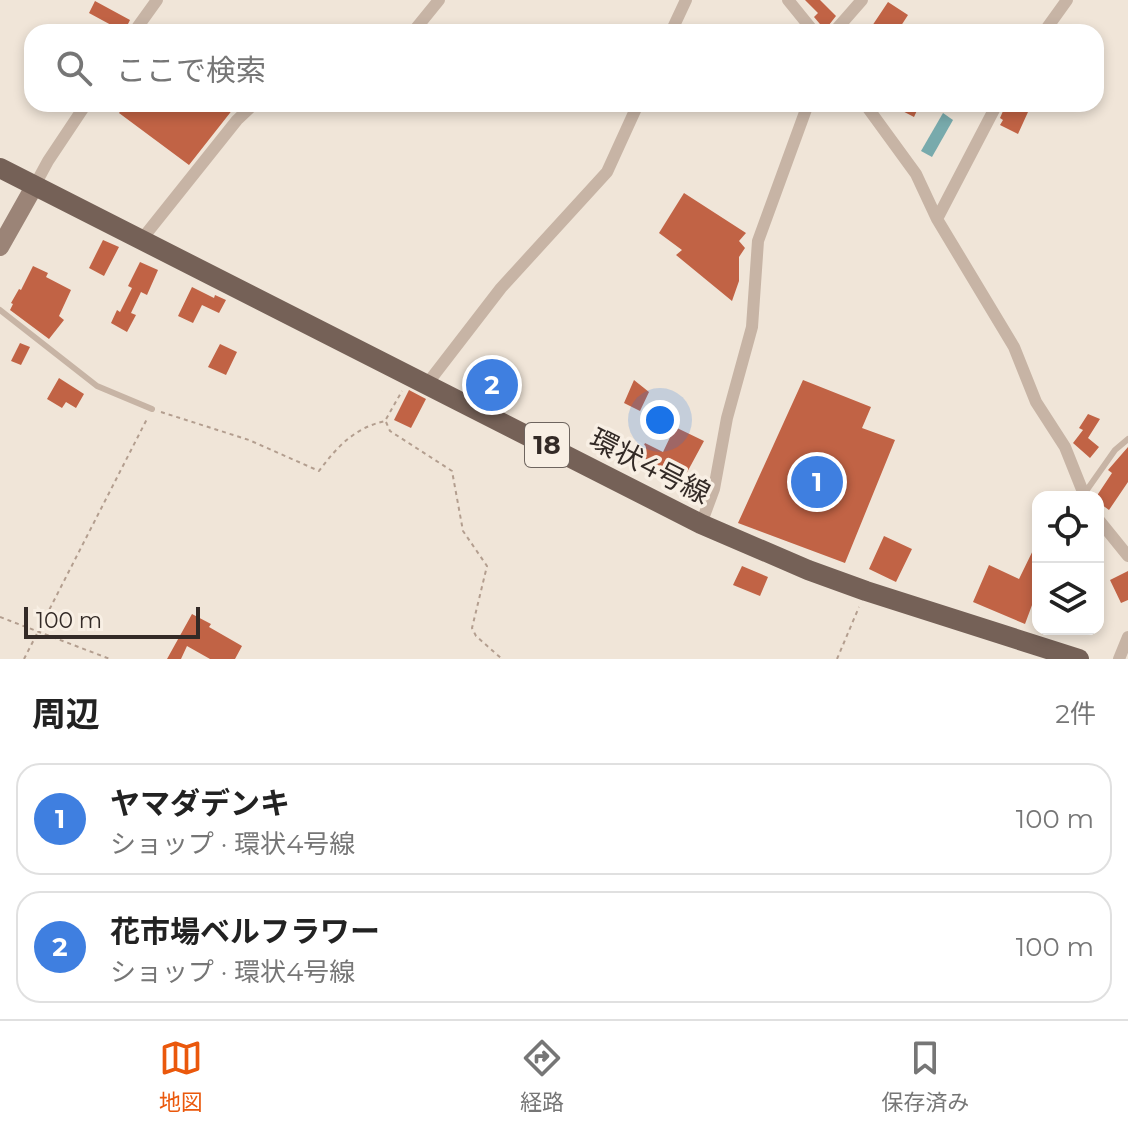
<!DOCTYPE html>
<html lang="ja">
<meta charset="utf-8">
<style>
:root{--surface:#fff;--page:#f6f6f6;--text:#222;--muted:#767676;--line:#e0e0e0;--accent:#ea580c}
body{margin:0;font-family:Montserrat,"Noto Sans JP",sans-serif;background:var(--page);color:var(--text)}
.controls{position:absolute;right:24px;bottom:24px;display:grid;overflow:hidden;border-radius:16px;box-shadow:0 4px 12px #0003}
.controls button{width:72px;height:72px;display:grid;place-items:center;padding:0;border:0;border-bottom:2px solid var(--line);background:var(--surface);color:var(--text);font:40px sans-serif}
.scale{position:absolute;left:24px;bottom:20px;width:176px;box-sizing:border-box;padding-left:8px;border:4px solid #332a26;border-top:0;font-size:22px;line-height:28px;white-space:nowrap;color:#332a26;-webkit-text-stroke:6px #f8efe4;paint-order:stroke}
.you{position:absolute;left:660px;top:420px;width:28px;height:28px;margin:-20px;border:6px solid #fff;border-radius:50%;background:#1a73e8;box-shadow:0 0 0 12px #1a73e833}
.badge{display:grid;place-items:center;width:52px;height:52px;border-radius:50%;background:var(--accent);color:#fff;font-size:26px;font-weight:700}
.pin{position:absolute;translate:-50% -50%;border:4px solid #fff;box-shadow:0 2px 8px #0006}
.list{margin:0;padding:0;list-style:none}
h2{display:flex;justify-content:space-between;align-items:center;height:104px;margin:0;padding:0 32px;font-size:34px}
h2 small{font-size:26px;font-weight:400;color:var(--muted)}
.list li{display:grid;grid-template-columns:52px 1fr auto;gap:24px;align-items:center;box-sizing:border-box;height:112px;margin:0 16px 16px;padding:0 16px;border:2px solid var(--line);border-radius:24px}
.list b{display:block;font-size:30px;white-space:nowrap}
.list p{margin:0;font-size:26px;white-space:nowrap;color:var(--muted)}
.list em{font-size:26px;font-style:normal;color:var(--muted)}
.icon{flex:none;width:44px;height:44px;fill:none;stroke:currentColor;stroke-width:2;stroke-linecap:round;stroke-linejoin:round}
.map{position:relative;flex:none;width:1128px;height:659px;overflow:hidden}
.search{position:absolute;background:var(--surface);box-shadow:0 4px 12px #0003;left:24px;right:24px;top:24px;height:88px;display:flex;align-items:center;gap:20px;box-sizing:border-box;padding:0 28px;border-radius:24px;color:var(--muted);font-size:30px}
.sheet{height:360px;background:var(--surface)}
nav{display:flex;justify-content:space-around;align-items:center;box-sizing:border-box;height:112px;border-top:2px solid var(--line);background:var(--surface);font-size:22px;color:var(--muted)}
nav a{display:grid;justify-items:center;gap:4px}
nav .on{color:var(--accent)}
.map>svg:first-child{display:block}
.water{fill:#78aaac}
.building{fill:#c16345}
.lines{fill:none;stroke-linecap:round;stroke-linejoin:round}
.path{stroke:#b39e8f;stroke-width:2;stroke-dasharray:4 4;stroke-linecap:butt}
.lane{stroke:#c7b4a5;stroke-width:6}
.street{stroke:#c7b4a5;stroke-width:12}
.secondary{stroke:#9b8477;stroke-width:18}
.primary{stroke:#756157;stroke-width:20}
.labels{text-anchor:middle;stroke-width:7;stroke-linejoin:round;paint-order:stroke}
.shield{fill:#f8efe4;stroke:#6e655f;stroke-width:2}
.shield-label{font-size:26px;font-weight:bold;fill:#332a26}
.street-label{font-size:28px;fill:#332a26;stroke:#f8efe4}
</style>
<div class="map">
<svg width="1128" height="659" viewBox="0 0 1128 659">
<rect width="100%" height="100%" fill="#f0e5d8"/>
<path class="water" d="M943 113 953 120 932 157 921 151Z"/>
<path class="building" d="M805 0H820L836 16 825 30 814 17 818 13Z
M95 1 130 20 124 32 89 13Z
M888 2 908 15 897 32H868Z
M126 104H237L189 165 119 113Z
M889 104H920L914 117Z
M1006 104H1022L1020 108 1028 112 1018 134 1000 125 1003 120 1000 118Z
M684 193 746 233 739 241 745 248 739 257V281L732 301 676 255 682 250 659 233Z
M103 240 119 247 104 276 89 268Z
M140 262 158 270 147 295 141 292 131 313 136 315 127 332 111 323 117 310 120 312 132 288 128 286Z
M33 266 48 273 46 277 71 290 59 316 64 320 49 339 10 310 13 304 11 303 19 289 21 290Z
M192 287 214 298 215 295 226 300 219 313 202 305 193 323 178 316Z
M20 343 30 347 21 365 11 361Z
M220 344 237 352 226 375 208 367Z
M483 373 509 386 502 398 476 384Z
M59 378 84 394 76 408 66 402 62 408 47 399Z
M634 380 649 392 640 411 624 403Z
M803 380 871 407 862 428 895 440 845 563 738 523Z
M409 390 426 399 411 428 394 420Z
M1088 414 1100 419 1088 438 1099 447 1090 458 1073 443 1083 430 1079 428Z
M675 427 704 441 684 478 639 456 645 443 663 452Z
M1128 447V482L1109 510 1098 502V494L1112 473 1108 470Z
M884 536 912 549 896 582 869 569Z
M1038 540V589L1025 624 973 602 989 565 1019 579Z
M742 566 768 577 760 596 733 585Z
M1128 571V600L1121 603 1110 580Z
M192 614 211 624 209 627 242 646 235 659H210L187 646 181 659H167Z"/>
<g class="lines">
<path class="path" d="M161 412 249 440 319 471C337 447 354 428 385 421L402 391
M386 422 390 431 452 471 463 531 487 566 472 628 476 636 502 659
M0 617 110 659
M24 659 148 417
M837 659 859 607"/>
<path class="lane" d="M0 310 97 386 152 409
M1084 494 1115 450 1128 439"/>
<path class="street" d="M788 0 814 32
M134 32 157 0
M413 32 439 0
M671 32 686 0
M834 32 862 0
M1044 32 1067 0
M865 104 916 174 937 219 1014 347 1036 402 1065 447 1085 497
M35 185 48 161 86 104
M937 219 997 104
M142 239 237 120 254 104
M427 384 501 288 607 172 638 104
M1098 519 1128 556
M701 524 714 489 727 418 752 327 758 241 808 104
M1119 659 1128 637"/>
<path class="secondary" d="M0 247 35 185"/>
<path class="primary" d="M0 168 701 524 808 570 866 591 1079 659"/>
</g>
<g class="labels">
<rect class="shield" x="525" y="423" width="44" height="44" rx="6"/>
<g class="shield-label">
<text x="547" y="454">18</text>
</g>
<g class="street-label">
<text transform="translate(650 466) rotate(27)" y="10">環状4号線</text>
</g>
</g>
</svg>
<div class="controls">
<button><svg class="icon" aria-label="locate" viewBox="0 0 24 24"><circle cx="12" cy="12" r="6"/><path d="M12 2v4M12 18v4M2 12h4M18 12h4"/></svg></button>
<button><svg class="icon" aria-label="layers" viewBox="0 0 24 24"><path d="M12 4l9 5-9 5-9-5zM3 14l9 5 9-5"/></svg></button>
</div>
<div class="scale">100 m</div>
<div class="you"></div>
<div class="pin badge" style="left:817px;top:482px;background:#3f7fe0">1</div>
<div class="pin badge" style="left:492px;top:385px;background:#3f7fe0">2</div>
<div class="search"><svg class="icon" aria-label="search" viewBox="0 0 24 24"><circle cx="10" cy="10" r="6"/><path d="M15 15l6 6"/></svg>ここで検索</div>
</div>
<section class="sheet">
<h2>周辺<small>2件</small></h2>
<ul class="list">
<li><span class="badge" style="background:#3f7fe0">1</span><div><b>ヤマダデンキ</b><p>ショップ · 環状4号線</p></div><em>100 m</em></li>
<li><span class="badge" style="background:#3f7fe0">2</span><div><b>花市場ベルフラワー</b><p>ショップ · 環状4号線</p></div><em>100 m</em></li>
</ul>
</section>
<nav>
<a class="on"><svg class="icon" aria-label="map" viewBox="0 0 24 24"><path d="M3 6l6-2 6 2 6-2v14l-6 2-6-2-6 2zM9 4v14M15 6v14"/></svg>地図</a>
<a><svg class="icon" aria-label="directions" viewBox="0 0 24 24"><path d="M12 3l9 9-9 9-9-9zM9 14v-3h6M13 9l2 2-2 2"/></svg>経路</a>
<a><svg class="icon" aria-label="saved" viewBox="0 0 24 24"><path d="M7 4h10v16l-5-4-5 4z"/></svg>保存済み</a>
</nav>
